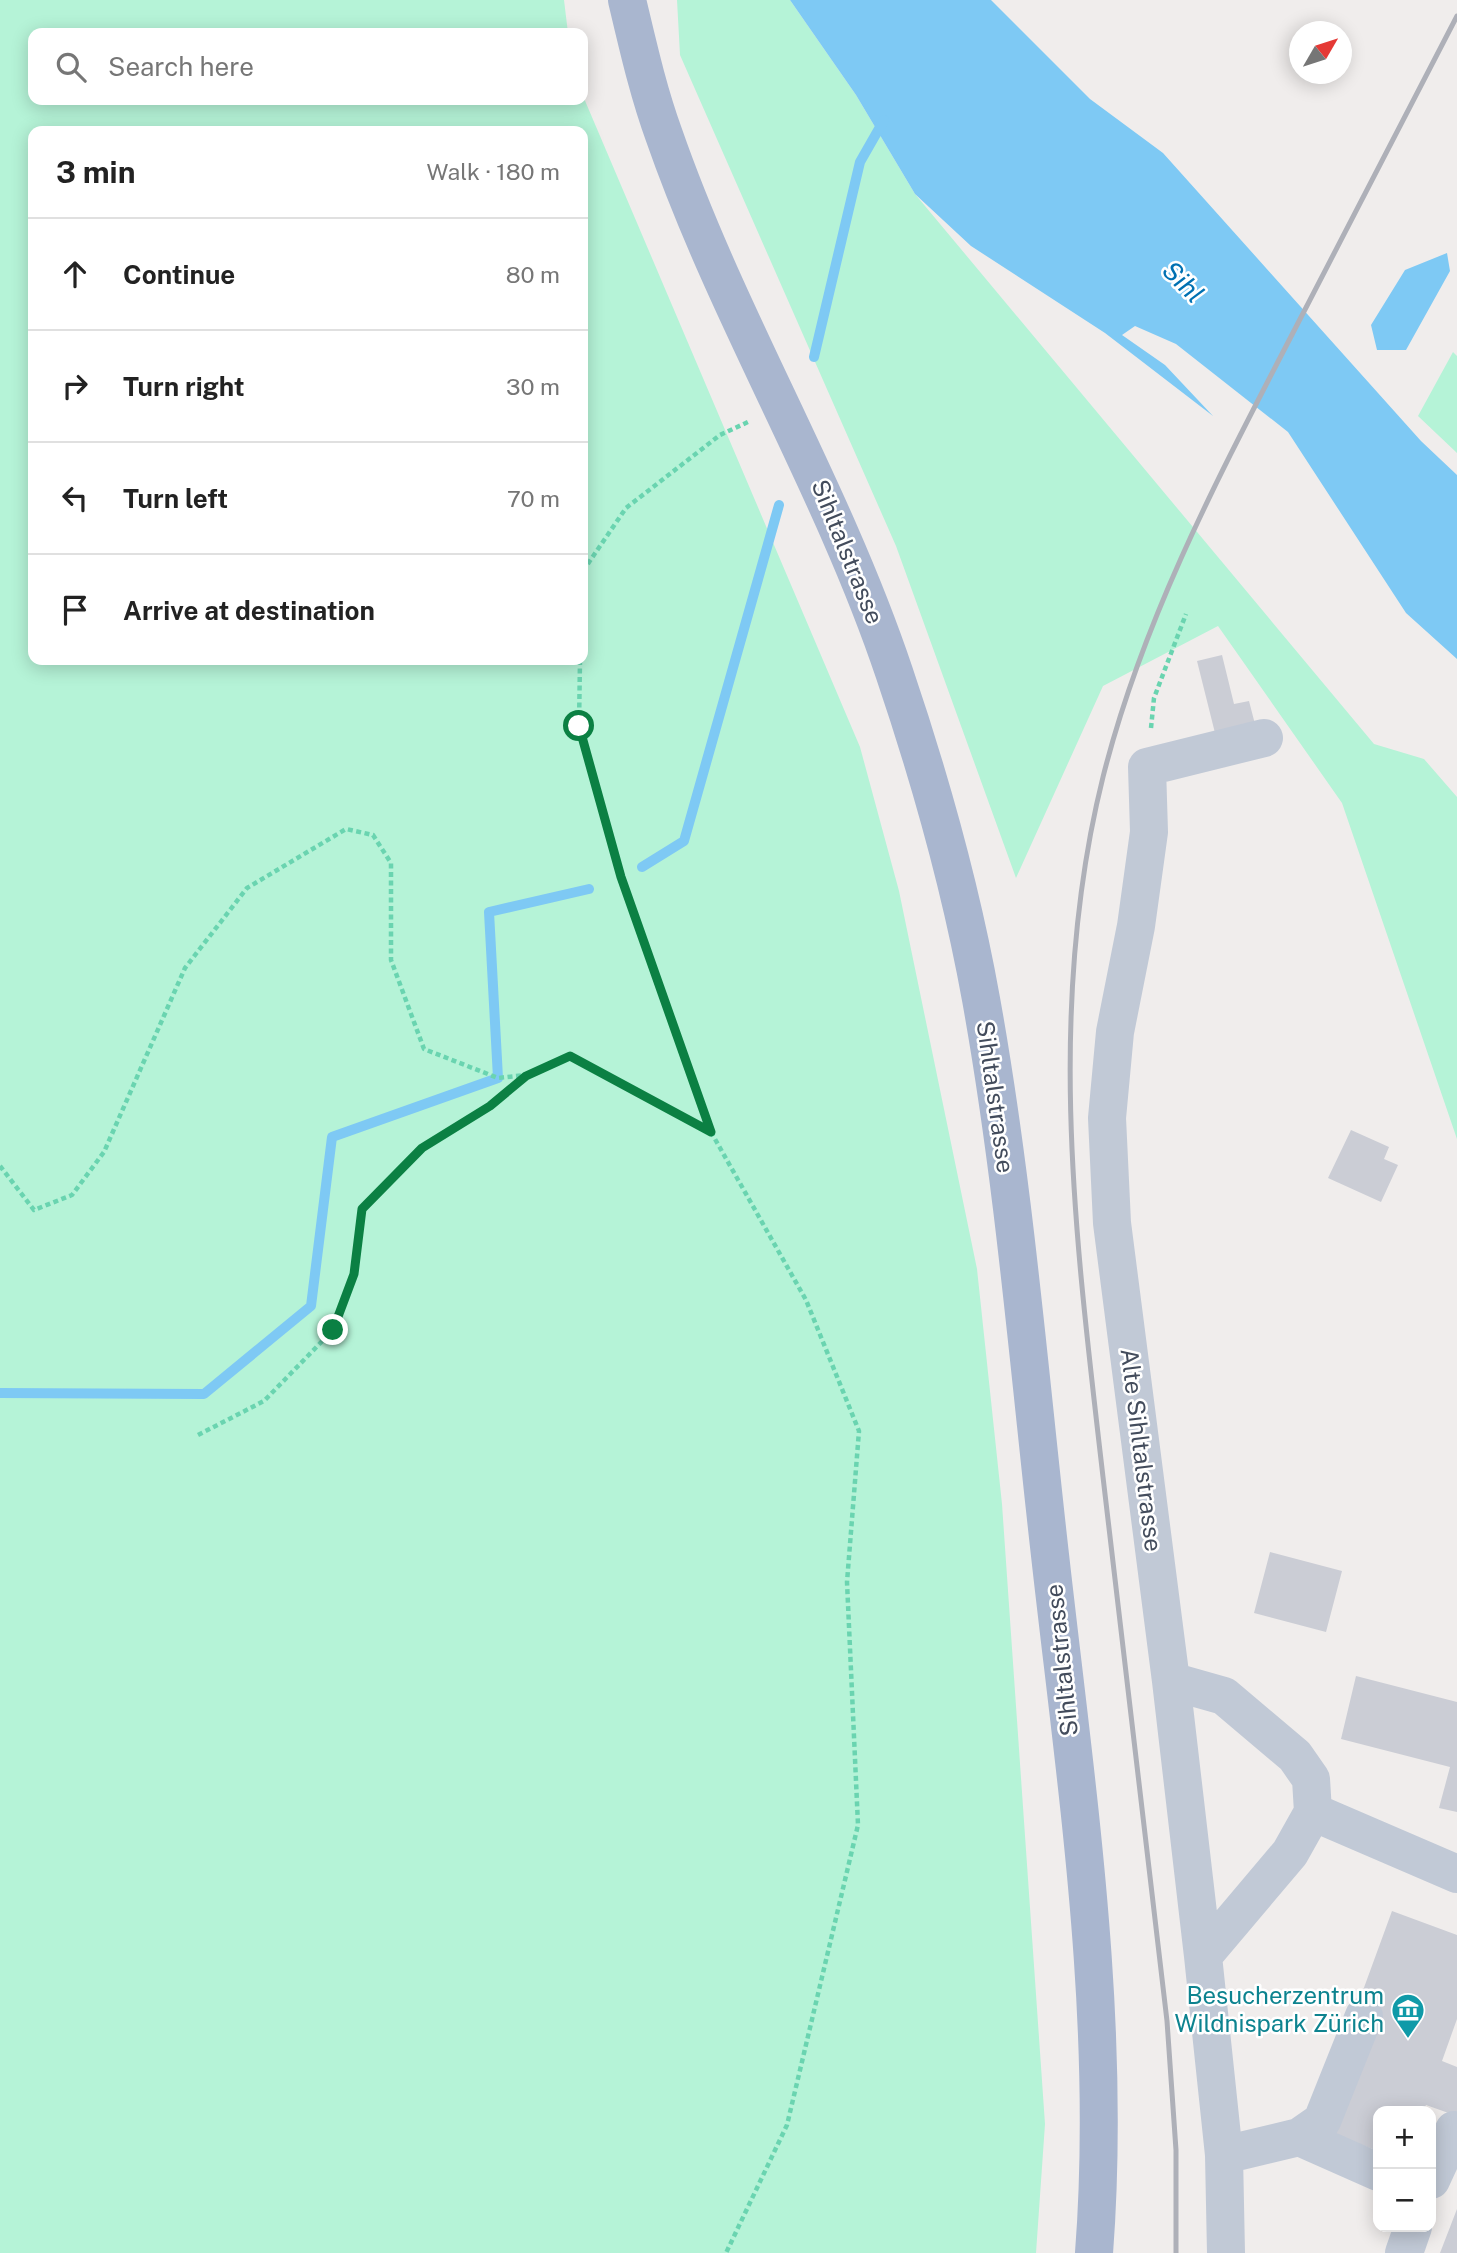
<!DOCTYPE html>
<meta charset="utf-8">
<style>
:root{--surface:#fff;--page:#f6f6f6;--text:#222;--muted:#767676;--line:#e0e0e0}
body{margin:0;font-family:"Public Sans",sans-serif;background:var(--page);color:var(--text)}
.controls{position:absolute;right:21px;bottom:21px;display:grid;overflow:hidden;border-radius:14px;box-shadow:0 4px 18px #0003}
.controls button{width:63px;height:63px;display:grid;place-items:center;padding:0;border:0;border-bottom:2px solid var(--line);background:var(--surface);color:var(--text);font:35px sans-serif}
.compass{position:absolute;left:1289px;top:21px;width:63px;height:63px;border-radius:50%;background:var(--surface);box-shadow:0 4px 18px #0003;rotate:51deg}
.stop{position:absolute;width:21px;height:21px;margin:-16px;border:5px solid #0b8043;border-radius:50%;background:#fff}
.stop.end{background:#0b8043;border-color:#fff;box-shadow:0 2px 7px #0008}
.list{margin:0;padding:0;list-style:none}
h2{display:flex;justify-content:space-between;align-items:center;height:91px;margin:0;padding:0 28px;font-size:30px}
h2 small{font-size:23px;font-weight:400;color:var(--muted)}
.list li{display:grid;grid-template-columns:46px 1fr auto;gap:21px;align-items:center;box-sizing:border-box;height:112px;padding:0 28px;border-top:2px solid var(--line)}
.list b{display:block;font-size:26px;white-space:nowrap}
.list em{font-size:23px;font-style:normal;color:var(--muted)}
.icon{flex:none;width:38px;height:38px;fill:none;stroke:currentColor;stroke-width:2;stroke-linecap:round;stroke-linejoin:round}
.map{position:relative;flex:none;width:1457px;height:2253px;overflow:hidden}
.search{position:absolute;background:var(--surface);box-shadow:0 4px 18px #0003;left:28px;top:28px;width:560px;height:77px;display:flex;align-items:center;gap:18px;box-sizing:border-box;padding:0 24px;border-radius:14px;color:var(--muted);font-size:26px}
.panel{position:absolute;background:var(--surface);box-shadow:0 4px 18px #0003;left:28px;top:126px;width:560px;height:539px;border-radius:14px}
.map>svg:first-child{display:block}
.green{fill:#b5f3d7;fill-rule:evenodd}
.water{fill:#7ec9f4}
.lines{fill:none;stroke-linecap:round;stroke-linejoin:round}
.stream{stroke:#7ec9f4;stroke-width:10}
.building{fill:#cbcdd5}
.path{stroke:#6ad4b0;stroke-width:4.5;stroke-dasharray:5 3.5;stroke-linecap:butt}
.minor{stroke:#c1c9d6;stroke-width:38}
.major{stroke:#a9b6cf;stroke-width:38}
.rail{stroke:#aeb0b8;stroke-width:5}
.route{stroke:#0b8043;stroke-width:9}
.labels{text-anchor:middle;stroke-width:5;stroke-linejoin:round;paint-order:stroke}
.street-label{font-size:24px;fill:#434c5c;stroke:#fff}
.culture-label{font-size:24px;fill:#0d838f;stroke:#fff;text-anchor:end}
.water-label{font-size:26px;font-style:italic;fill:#0071b2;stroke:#fff}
</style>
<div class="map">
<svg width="1457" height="2253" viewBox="0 0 1457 2253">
<rect width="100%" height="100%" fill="#f0edec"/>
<path class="green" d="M0 0H564L568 33H33V100H583V96L860 747 899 891 977 1269 1002 1504 1045 2124 1036 2253H0ZM33 131H583V660H33Z
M677 0H790L856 95 915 194 1374 744 1424 759 1457 797V1139L1342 803 1218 626 1103 686 1016 878 896 546 680 55Z
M1453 352 1457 356V453L1418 416Z"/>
<path class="water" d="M790 0H991L1090 99 1163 153 1421 441 1457 475V659L1406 613 1288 432 1176 344 1135 326 1122 335 1165 365 1213 416 1105 333 971 246 915 194 856 95Z
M1447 253 1450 271 1406 350H1377L1371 325 1405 270Z"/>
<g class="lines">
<path class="stream" d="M814 357 860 162 884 120
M642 867 684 841 779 505
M0 1393 204 1394 311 1306 332 1137 498 1078 489 912 589 889"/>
</g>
<path class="building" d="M1222 655 1234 704 1249 701 1256 728 1216 737 1197 661Z
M1351 1130 1389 1147 1384 1159 1398 1165 1381 1202 1328 1178Z
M1270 1552 1342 1571 1326 1632 1254 1613Z
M1356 1676 1457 1702V1812L1439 1808 1450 1767 1341 1739Z
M1392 1911 1457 1935V2019L1442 2061 1457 2067V2116L1426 2105 1423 2111H1378V2151L1332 2134 1358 2004Z
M1457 2209V2253H1440Z"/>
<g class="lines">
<path class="path" d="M583 571 626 508 720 435 748 422
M580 660 579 726 621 877 711 1132 806 1300 859 1431 847 1582 858 1825 787 2125 726 2253
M1151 728 1154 698 1186 614
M0 1166 34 1210 72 1195 104 1152 185 968 247 888 346 829 373 835 391 863V960L424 1049 498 1078 526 1075 570 1056 711 1132
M198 1435 264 1401 333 1330 354 1274 362 1209 422 1148 490 1106 525 1076"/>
<path class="minor" d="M1171 1681 1224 1696 1295 1756 1311 1779 1313 1812 1290 1853 1203 1956
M1313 1812 1457 1874
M1299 2137 1322 2121 1364 2016
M1224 2155 1299 2137 1378 2172
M1431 2180 1454 2130
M1226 2253 1224 2155 1203 1956 1171 1681 1112 1223 1107 1118 1115 1032 1136 926 1149 832 1147 767 1264 738
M1404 2253 1413 2227"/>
<path class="major" d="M627 0C638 46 648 91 664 135 728 319 832 487 894 672 930 778 961 888 981 999 1014 1182 1029 1370 1050 1555 1076 1787 1112 2019 1094 2253"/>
<path class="rail" d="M1176 2253V2150L1167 2021C1147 1839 1125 1658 1103 1477 1076 1243 1045 1009 1103 777 1141 626 1212 489 1283 352 1341 240 1399 128 1457 16"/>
</g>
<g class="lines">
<path class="route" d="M333 1330 354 1274 362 1209 422 1148 490 1106 526 1076 570 1056 711 1132 621 877 579 726"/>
</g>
<defs>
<symbol id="museum-pin" viewBox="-11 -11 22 30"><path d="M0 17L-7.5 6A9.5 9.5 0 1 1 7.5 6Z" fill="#0f9aa8" stroke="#fff"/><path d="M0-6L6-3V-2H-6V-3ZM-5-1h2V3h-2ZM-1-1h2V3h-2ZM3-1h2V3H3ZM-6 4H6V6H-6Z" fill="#fff"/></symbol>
</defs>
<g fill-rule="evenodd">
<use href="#museum-pin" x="1389" y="1991" width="38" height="52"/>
</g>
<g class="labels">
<g class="street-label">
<text transform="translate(847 552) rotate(68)" y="8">Sihltalstrasse</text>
<text transform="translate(995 1097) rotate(82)" y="8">Sihltalstrasse</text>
<text transform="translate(1141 1450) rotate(83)" y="8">Alte Sihltalstrasse</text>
<text transform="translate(1062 1660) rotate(-96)" y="8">Sihltalstrasse</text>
</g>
<g class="culture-label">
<text x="1384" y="2004">Besucherzentrum<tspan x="1384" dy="28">Wildnispark Zürich</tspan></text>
</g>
<g class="water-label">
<text transform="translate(1183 282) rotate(45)" y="9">Sihl</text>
</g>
</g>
</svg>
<div class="controls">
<button>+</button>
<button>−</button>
</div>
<svg class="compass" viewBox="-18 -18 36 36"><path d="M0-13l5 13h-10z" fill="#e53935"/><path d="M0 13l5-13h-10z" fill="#767676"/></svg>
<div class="stop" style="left:579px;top:726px"></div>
<div class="stop end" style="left:333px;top:1330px"></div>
<div class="search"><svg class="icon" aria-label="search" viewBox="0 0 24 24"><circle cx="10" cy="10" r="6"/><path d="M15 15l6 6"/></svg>Search here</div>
<section class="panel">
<h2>3 min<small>Walk · 180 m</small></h2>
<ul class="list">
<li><svg class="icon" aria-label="ahead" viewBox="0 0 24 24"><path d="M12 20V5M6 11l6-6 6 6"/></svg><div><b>Continue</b></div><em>80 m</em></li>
<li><svg class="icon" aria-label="right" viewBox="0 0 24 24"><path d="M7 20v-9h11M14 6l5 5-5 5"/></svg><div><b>Turn right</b></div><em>30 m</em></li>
<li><svg class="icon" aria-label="left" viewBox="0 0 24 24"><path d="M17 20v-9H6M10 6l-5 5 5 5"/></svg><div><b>Turn left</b></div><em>70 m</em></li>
<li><svg class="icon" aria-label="arrive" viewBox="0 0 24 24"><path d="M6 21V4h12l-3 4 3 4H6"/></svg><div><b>Arrive at destination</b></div></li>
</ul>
</section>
</div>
